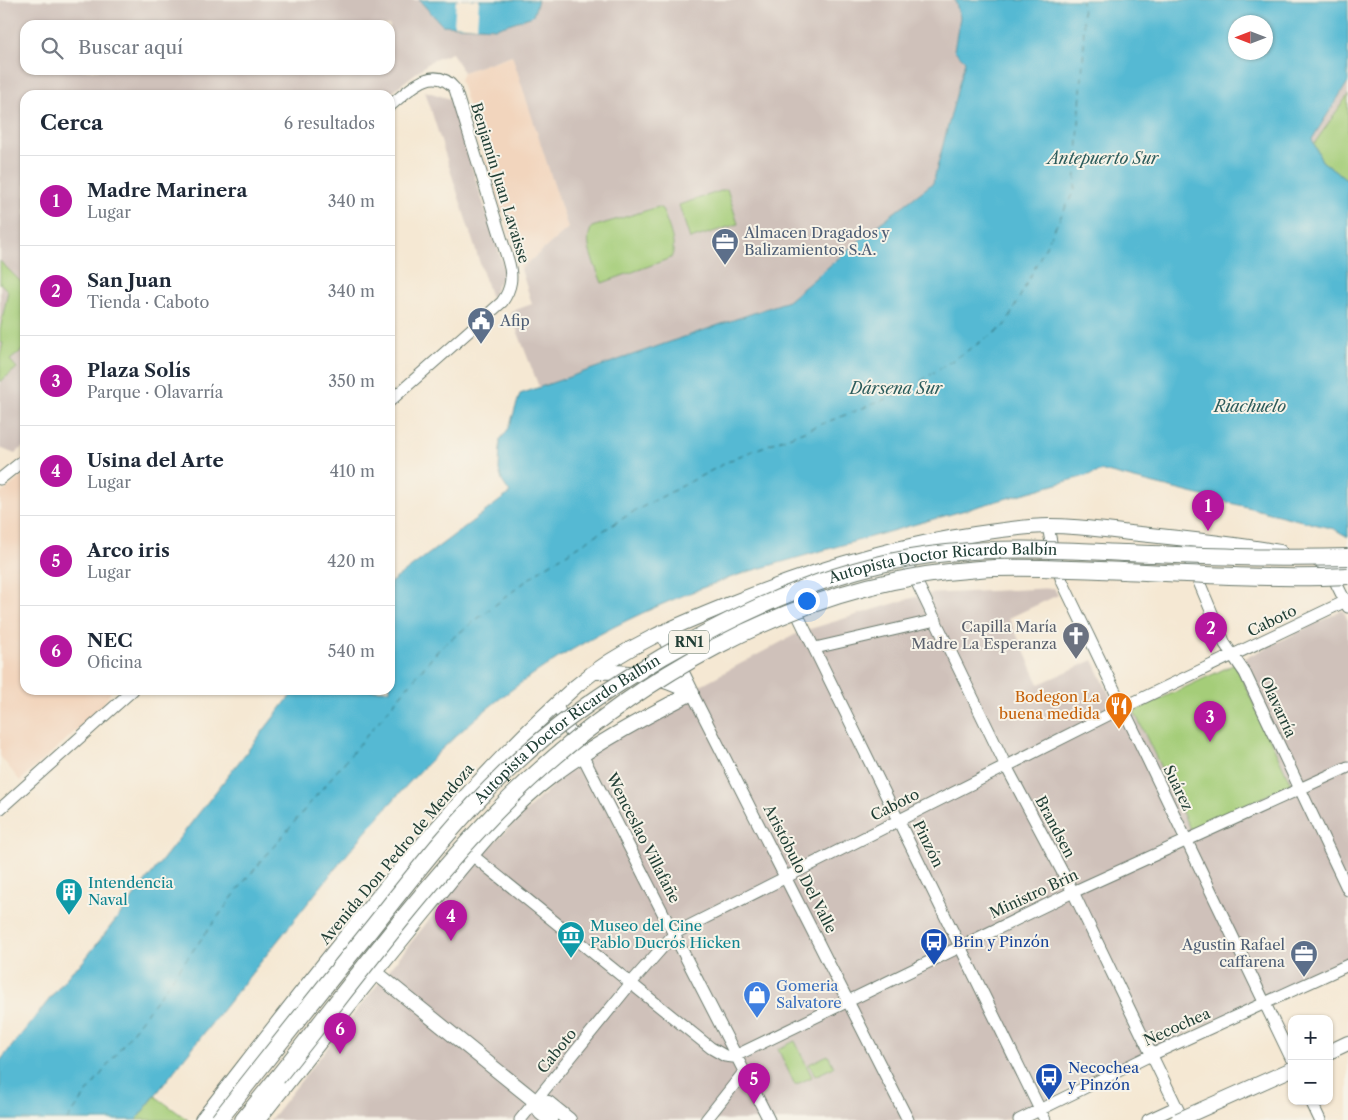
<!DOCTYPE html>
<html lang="es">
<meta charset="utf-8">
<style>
:root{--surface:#fff;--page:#f6f6f7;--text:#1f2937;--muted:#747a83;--line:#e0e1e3;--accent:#b5179e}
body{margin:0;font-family:"Libre Caslon Text",serif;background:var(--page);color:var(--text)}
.controls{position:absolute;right:15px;bottom:15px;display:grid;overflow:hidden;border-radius:10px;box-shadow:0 1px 4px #0004}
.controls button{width:45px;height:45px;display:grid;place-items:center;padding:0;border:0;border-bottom:1px solid var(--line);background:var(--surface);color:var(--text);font:25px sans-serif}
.compass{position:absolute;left:1228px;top:15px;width:45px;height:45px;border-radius:50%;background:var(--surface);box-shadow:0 1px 4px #0004;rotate:270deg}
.you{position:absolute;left:806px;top:600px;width:18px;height:18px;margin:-12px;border:4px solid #fff;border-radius:50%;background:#1a73e8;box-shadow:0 0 0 8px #1a73e833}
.badge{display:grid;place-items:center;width:32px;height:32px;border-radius:50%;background:var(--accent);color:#fff;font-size:16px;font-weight:700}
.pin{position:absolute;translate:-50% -41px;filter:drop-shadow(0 1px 2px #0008)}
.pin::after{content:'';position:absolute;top:26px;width:18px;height:15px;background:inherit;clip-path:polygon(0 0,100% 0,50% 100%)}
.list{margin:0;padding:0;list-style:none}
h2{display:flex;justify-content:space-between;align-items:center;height:65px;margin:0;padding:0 20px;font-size:21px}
h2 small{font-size:16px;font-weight:400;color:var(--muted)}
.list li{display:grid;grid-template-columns:32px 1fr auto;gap:15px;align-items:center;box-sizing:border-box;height:90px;padding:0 20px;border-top:1px solid var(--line)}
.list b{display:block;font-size:19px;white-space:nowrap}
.list p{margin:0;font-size:16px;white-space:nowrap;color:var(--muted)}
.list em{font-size:16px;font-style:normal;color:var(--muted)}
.icon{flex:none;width:28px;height:28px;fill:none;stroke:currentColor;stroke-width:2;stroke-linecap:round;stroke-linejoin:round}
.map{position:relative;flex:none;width:1348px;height:1120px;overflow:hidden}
.search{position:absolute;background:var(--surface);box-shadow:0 1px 4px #0004;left:20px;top:20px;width:375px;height:55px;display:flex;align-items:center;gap:12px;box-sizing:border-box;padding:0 18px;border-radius:15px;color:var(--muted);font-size:19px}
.panel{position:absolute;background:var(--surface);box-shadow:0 1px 4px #0004;left:20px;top:90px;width:375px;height:605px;border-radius:15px}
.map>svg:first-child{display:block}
.built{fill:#f2d5bd}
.industrial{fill:#cfc1ba;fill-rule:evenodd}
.green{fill:#a5cd79;stroke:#628556}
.water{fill:#55b9d3;stroke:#3a7b84;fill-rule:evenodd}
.pier{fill:#f5e8d3}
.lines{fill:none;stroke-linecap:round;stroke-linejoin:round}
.ferry{stroke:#2c5c5c;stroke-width:1;stroke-dasharray:6 5;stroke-linecap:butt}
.minor-casing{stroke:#6a796c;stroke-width:13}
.major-casing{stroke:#6a796c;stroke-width:16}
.highway-casing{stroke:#6a796c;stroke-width:18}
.minor{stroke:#fff;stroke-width:11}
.major{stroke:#fff;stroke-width:14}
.highway{stroke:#fff;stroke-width:16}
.major-bridge-casing{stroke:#6a796c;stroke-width:16;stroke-linecap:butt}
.highway-bridge-casing{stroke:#6a796c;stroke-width:18;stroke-linecap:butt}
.major-bridge{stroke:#fff;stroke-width:14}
.highway-bridge{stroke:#fff;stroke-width:16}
.labels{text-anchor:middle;stroke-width:4;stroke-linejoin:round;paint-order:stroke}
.shield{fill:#f7f3e8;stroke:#60746a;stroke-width:1}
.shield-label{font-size:14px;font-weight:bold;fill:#1f3d34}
.street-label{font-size:15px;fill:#1f3d34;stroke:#f7f3e8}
.service-label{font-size:15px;fill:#4e5e75;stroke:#f7f3e8;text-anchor:start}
.worship-label{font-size:15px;fill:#5b616d;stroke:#f7f3e8;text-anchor:end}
.food-label{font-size:15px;fill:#c56008;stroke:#f7f3e8;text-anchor:end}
.culture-label{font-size:15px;fill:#0d838f;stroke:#f7f3e8;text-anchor:start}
.transit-label{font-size:15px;fill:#164399;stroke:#f7f3e8;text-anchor:start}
.shop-label{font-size:15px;fill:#366cbe;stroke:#f7f3e8;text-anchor:start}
.water-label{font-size:16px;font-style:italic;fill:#2c5c5c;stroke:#f7f3e8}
</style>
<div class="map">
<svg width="1348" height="1120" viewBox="0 0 1348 1120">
<rect width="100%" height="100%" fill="#f7f3e8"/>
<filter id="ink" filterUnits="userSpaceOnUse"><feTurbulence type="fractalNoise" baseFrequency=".02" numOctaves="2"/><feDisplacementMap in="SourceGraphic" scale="10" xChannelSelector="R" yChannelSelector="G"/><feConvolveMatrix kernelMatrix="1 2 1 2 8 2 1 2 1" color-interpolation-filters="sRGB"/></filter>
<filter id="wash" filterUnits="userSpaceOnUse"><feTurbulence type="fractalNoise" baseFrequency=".0096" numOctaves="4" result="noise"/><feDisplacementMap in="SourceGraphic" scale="20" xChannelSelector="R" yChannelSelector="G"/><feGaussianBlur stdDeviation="1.12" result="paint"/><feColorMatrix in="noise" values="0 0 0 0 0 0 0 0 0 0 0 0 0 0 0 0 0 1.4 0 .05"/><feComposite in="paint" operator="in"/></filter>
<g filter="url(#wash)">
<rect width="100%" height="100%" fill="#f5e8d3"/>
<path class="built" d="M513 55 568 228 521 269 460 80 463 72Z
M25 474V690H112L101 708 20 781 0 756V494Z"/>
<path class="industrial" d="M0 0H419L442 25 496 28 533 16 538 0H955L960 17 954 50 965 61 933 183 879 224 788 301 539 387 510 312 532 304 521 269 568 228 512 55 463 72 452 53 431 61 388 95H25V445L15 454 0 448ZM25 25H390V70H25Z
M1348 82V180L1322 161 1312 139Z
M425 91 450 99 505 271 491 298Z
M1054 588 1058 595 1009 618 1039 684 1093 660 1121 719 1343 610 1348 621V957L1003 1120H270L478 858 580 759 695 688 800 632 925 594Z"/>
<path class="green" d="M1348 95V180L1322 161 1314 144Z
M727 189 738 224 690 239 679 205Z
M658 207 662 209C667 223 678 245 671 258L602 283C596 266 582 244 592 227Z
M0 261 25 286V348L10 360 17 368 0 382V356L3 343 0 342V330L8 291 0 283Z
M1235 664 1291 784 1191 831 1134 711Z
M795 1041 812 1077 795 1085 778 1049Z
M828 1055 834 1067 815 1076 809 1064Z
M155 1096 188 1120H136Z"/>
<path class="water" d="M419 0H538L533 16 496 28 442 25Z
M955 0H1348V82L1312 139 1322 161 1348 180V537L1334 529 1103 471 747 572C666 599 587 635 518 685 429 749 363 834 295 919 242 986 188 1052 136 1120H0V1061L72 971 82 963 295 690H390V583L510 493 502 481 499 470 500 440 509 428 520 394 788 301 879 224 933 183 965 61 954 50 960 17ZM1266 22V52H1236V22Z"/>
<path class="pier" d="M456 0H479L477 27 454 25Z"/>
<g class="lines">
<path class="ferry" d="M67 1120 243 883 441 647 539 571 633 512 737 457 904 392 1005 326 1075 189 1084 44 1082 0"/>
</g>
</g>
<g filter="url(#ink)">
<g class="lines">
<defs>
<path id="minor" d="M390 106C408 91 433 62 455 89L508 260C513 276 512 288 502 302L390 401
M0 479 25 459
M1048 526 1053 553 1062 581 1292 1060
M1186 551 1225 644 1245 673 1348 890
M903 554 1006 766 1073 892 1183 1120
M1330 571 1348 607
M785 589 1045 1120
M815 648 936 620
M692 693 908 1120
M556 704 769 1120
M0 809 133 690
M472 855 711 1048 725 1056 733 1057 1073 892 1348 767
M1311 1101 1320 1120
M520 1120 631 983 675 933 1122 708 1348 600
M706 1120 744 1072
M1019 1120 1151 1055 1348 965
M1148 1120 1176 1107"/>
<path id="major" d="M1318 560 1348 570
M662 632 692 693
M594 672C630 670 660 676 692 693
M375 972 535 1101 541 1113 550 1120
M1329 1052 1348 1043
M535 1101 548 1103 569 1120
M202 1120C319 970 434 814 576 686 622 647 677 625 732 603 811 571 891 546 975 534 1000 530 1025 526 1050 526 1077 526 1104 530 1130 533 1180 538 1230 543 1280 552
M258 1120C314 1049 370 978 428 908 466 862 504 812 552 776 595 744 644 717 692 693"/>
<path id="highway" d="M243 1120 277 1078"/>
</defs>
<use href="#minor" class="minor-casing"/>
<use href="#major" class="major-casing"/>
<use href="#highway" class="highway-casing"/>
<use href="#minor" class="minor"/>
<use href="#major" class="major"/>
<use href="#highway" class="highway"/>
<defs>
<path id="major-bridge" d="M1178 1120 1292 1069"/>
<g id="highway-bridge">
<path d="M277 1078C348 989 416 895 495 813 622 683 795 581 979 569 1019 566 1060 569 1100 570 1182 573 1265 580 1348 576"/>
<path id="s1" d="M219 1120C269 1056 320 992 371 929 413 876 455 821 504 774 551 727 605 691 662 657 751 606 844 563 947 553 1006 547 1065 550 1124 553 1199 556 1273 559 1348 557"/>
</g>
</defs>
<use href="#major-bridge" class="major-bridge-casing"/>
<use href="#highway-bridge" class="highway-bridge-casing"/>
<use href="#major-bridge" class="major-bridge"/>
<use href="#highway-bridge" class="highway-bridge"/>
</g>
</g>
<defs>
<symbol id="office-pin" viewBox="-11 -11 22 30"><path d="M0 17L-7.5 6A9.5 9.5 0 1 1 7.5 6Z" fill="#5c6f8a" stroke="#f7f3e8"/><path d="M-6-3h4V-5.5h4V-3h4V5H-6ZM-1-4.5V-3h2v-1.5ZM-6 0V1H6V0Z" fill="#fff"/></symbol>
<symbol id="civic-pin" viewBox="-11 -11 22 30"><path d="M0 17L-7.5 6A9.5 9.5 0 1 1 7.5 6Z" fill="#5c6f8a" stroke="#f7f3e8"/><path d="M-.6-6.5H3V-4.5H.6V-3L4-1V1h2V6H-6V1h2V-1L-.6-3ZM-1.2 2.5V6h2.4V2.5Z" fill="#fff"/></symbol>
<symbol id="church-pin" viewBox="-11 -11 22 30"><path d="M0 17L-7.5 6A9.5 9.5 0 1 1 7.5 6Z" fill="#6b7280" stroke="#f7f3e8"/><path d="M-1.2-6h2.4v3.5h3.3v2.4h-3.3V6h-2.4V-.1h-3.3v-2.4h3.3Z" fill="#fff"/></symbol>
<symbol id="restaurant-pin" viewBox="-11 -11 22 30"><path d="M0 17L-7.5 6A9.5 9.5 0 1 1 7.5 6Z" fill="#e8710a" stroke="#f7f3e8"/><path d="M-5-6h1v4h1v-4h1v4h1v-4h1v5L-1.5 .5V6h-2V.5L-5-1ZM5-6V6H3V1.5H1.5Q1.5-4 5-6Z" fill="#fff"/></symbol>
<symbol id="building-pin" viewBox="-11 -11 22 30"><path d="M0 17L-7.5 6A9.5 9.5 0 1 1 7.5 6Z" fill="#0f9aa8" stroke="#f7f3e8"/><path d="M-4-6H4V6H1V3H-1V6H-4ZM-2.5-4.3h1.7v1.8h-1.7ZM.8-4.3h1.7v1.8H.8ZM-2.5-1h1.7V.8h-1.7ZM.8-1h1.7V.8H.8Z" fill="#fff"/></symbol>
<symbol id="museum-pin" viewBox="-11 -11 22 30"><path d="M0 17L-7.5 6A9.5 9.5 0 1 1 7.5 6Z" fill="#0f9aa8" stroke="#f7f3e8"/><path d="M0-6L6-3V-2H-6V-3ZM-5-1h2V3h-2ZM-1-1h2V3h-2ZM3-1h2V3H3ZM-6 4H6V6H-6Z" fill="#fff"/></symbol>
<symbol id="bus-pin" viewBox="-11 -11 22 30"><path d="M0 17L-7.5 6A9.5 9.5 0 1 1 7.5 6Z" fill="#1a4fb4" stroke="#f7f3e8"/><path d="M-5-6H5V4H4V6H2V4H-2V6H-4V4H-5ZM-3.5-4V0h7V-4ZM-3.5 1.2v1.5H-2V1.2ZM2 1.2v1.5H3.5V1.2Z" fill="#fff"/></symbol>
<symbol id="shop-pin" viewBox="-11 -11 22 30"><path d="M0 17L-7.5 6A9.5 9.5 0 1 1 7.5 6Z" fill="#3f7fe0" stroke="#f7f3e8"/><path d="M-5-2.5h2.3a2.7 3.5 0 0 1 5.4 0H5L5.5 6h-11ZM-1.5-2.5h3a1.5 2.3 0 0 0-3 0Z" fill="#fff"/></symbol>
</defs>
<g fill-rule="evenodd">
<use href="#office-pin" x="709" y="226" width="32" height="43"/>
<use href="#civic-pin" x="465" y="305" width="32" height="43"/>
<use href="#church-pin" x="1060" y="620" width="32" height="43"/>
<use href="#restaurant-pin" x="1103" y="690" width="32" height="43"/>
<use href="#building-pin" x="53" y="876" width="32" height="43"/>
<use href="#museum-pin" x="555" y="919" width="32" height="43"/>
<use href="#bus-pin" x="918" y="926" width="32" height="43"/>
<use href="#office-pin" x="1288" y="938" width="32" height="43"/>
<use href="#shop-pin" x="741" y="979" width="32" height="43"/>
<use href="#bus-pin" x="1033" y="1061" width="32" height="43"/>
</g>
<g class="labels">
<rect class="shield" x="669" y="630.5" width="40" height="23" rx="4"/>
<g class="shield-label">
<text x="689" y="647">RN1</text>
</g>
<g class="street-label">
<text transform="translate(500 183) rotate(73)" y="5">Benjamín Juan Lavaisse</text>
<text dy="5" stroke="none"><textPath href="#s1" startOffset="946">Autopista Doctor Ricardo Balbín</textPath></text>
<text transform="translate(1272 621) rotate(-26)" y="5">Caboto</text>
<text transform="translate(1278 707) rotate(65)" y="5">Olavarría</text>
<text dy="5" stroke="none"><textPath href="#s1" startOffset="526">Autopista Doctor Ricardo Balbín</textPath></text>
<text transform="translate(1178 788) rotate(64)" y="5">Suárez</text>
<text transform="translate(895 805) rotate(-27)" y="5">Caboto</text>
<text transform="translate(1055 827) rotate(62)" y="5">Brandsen</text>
<text transform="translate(643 838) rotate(63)" y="5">Wenceslao Villafañe</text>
<text transform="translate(928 844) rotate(64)" y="5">Pinzón</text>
<text transform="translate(397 854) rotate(-50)" y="5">Avenida Don Pedro de Mendoza</text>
<text transform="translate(800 869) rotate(63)" y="5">Aristóbulo Del Valle</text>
<text transform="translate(1034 894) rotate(-25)" y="5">Ministro Brin</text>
<text transform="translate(1177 1027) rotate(-24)" y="5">Necochea</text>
<text transform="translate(557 1051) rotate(-51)" y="5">Caboto</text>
</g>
<g class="service-label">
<text x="744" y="238">Almacen Dragados y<tspan x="744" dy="17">Balizamientos S.A.</tspan></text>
<text x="500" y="326">Afip</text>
<text x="1285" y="950" text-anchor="end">Agustin Rafael<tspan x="1285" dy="17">caffarena</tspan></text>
</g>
<g class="worship-label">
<text x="1057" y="632">Capilla María<tspan x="1057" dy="17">Madre La Esperanza</tspan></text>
</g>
<g class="food-label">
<text x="1100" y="702">Bodegon La<tspan x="1100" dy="17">buena medida</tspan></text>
</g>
<g class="culture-label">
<text x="88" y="888">Intendencia<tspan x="88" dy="17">Naval</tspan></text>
<text x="590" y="931">Museo del Cine<tspan x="590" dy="17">Pablo Ducrós Hicken</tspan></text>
</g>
<g class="transit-label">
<text x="953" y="947">Brin y Pinzón</text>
<text x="1068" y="1073">Necochea<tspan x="1068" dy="17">y Pinzón</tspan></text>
</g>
<g class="shop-label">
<text x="776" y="991">Gomeria<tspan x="776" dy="17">Salvatore</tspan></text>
</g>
<g class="water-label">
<text x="1103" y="164">Antepuerto Sur</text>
<text x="896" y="394">Dársena Sur</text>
<text x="1250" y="412">Riachuelo</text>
</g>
</g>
</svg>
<div class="controls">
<button>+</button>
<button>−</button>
</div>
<svg class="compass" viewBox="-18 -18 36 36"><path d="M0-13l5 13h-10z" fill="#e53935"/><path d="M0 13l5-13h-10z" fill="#747a83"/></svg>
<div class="you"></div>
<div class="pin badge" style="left:1208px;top:531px">1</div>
<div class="pin badge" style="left:1211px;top:653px">2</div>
<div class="pin badge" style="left:1210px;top:742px">3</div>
<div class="pin badge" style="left:451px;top:941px">4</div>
<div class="pin badge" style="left:754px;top:1104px">5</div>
<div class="pin badge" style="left:340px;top:1054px">6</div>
<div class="search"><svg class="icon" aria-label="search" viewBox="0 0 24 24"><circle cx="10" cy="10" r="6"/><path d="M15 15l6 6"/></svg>Buscar aquí</div>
<section class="panel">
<h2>Cerca<small>6 resultados</small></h2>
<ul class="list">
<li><span class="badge">1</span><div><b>Madre Marinera</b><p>Lugar</p></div><em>340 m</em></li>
<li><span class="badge">2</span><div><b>San Juan</b><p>Tienda · Caboto</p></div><em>340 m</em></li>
<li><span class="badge">3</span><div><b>Plaza Solís</b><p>Parque · Olavarría</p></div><em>350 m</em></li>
<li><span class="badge">4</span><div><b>Usina del Arte</b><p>Lugar</p></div><em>410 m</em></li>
<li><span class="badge">5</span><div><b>Arco iris</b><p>Lugar</p></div><em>420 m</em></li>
<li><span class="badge">6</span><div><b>NEC</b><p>Oficina</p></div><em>540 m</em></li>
</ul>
</section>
</div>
